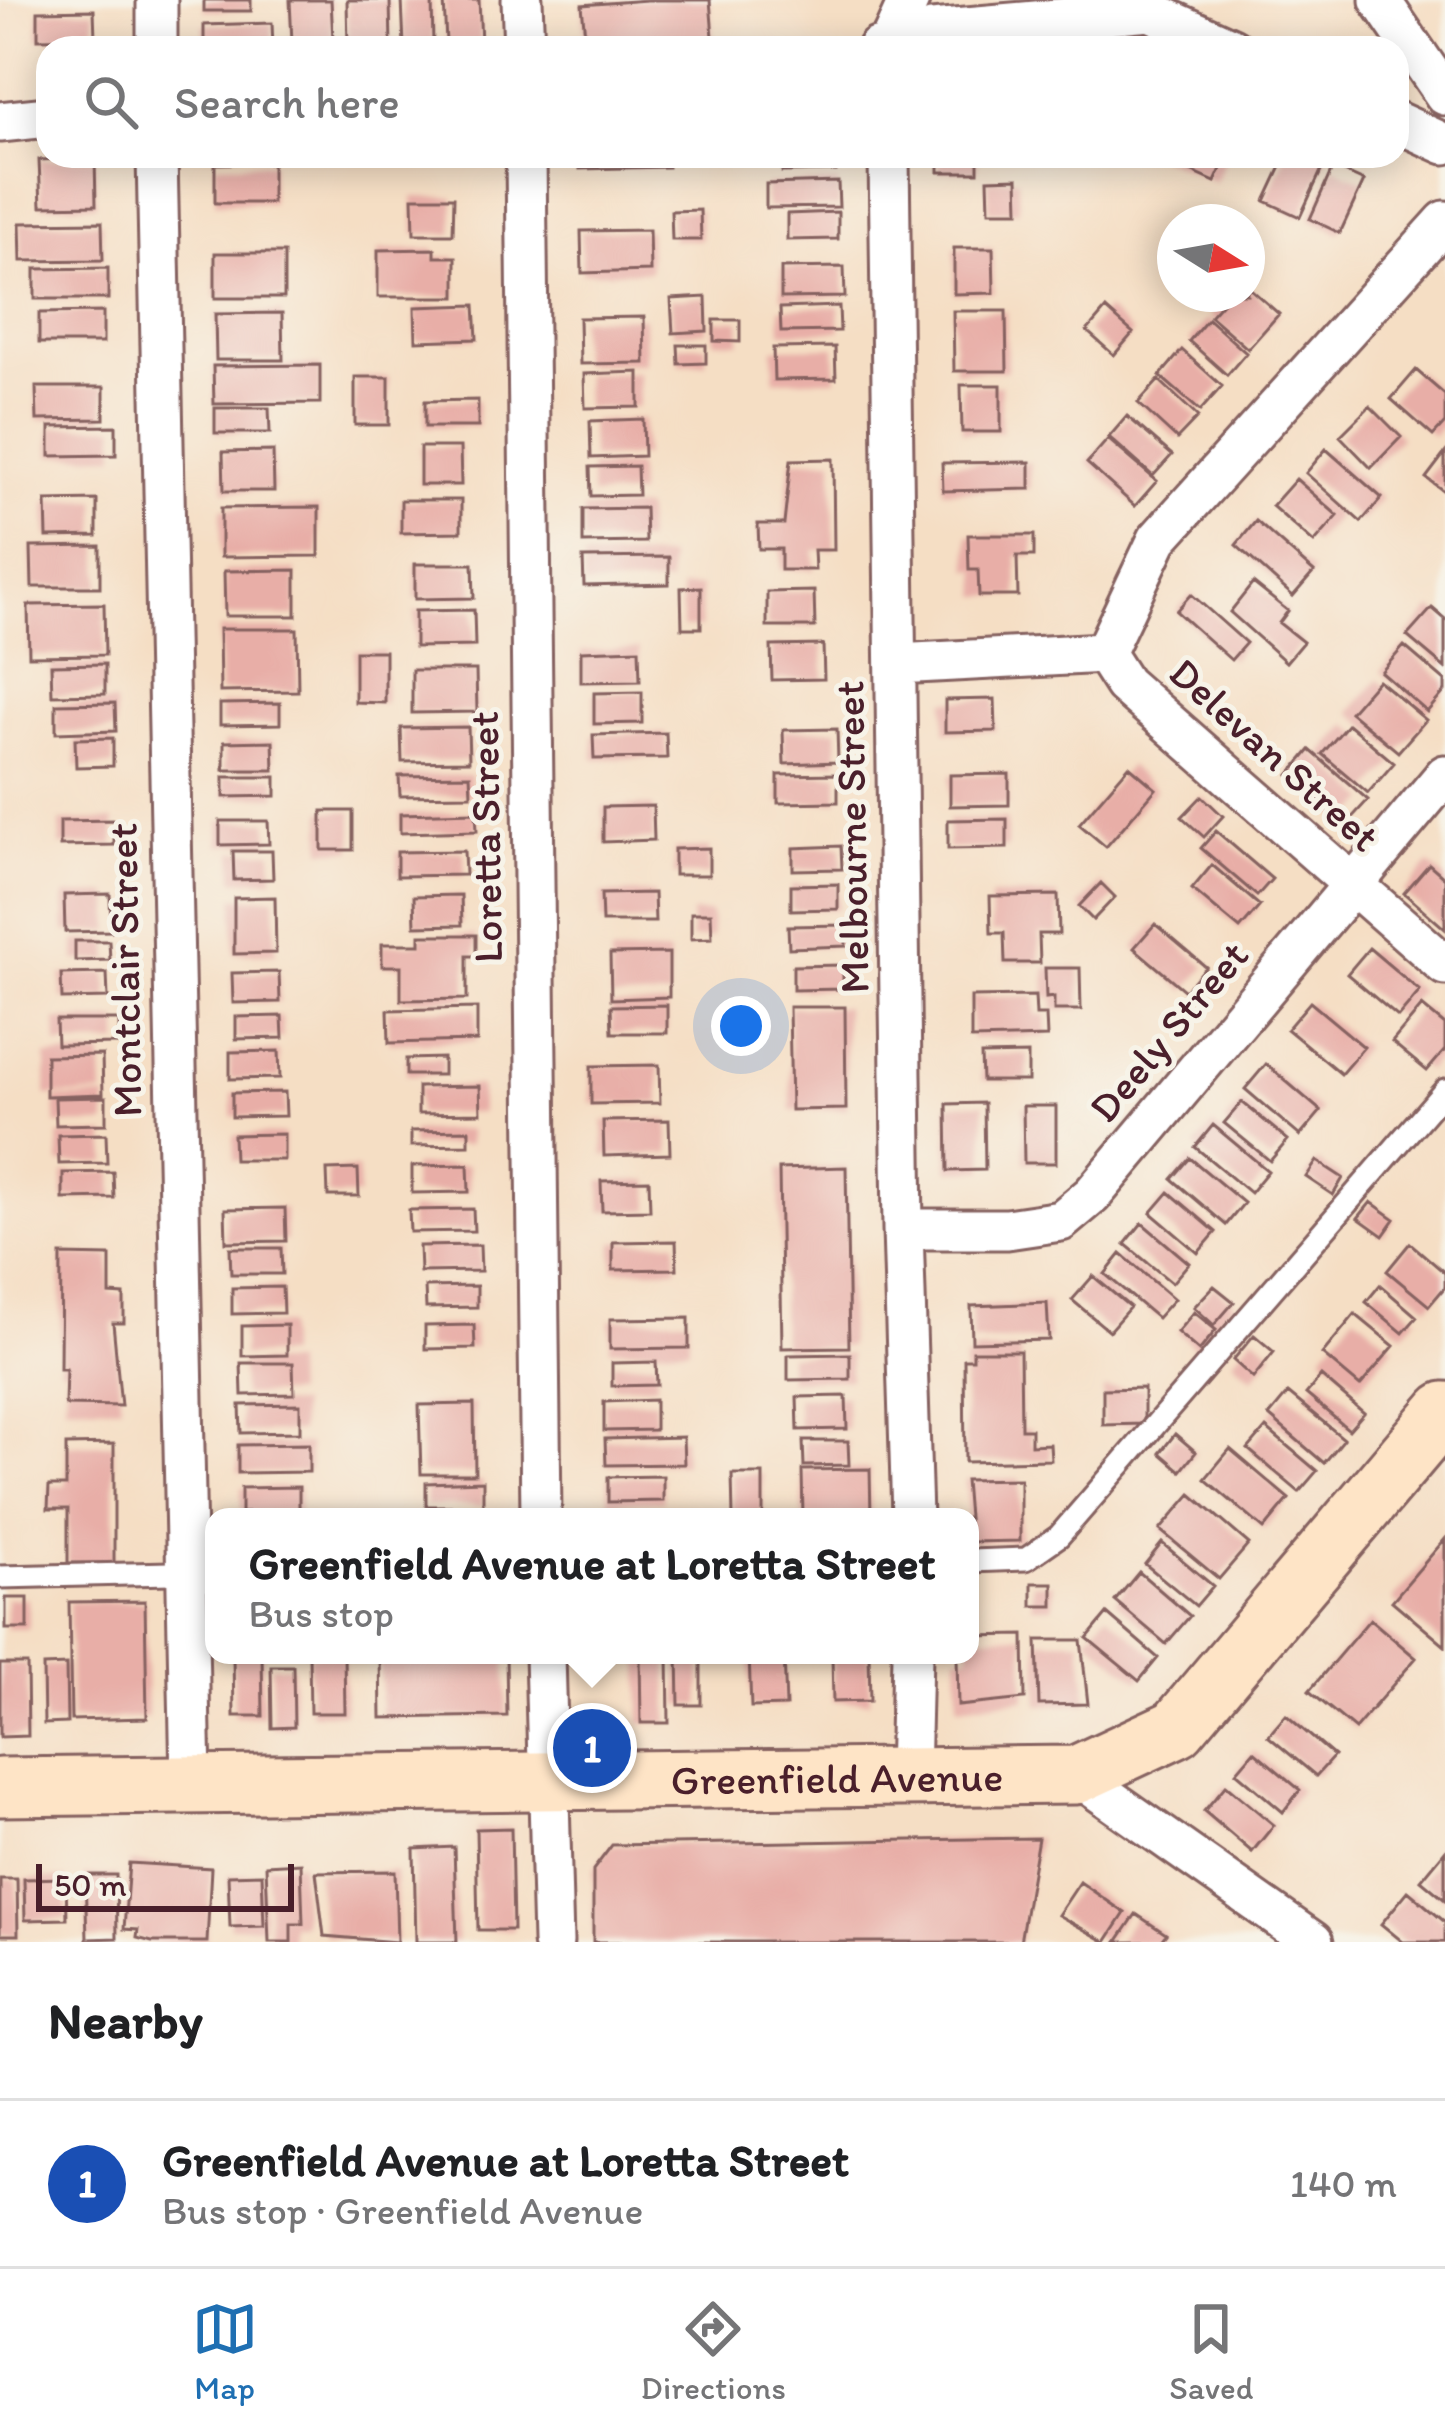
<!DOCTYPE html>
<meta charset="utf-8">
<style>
:root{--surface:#fff;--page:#f2f2f2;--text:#202124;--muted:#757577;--line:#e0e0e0;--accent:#1f6fb2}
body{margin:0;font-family:Itim,sans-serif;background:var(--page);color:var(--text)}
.compass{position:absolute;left:1157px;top:204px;width:108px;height:108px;border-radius:50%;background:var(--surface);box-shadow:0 6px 30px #0003;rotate:101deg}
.scale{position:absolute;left:36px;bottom:30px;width:258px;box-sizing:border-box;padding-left:12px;border:6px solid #4a1f2b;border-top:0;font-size:33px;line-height:42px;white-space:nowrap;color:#4a1f2b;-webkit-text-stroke:9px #f7f3e8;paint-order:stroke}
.you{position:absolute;left:741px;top:1026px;width:42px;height:42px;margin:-30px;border:9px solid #fff;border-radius:50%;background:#1a73e8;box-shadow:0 0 0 18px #1a73e833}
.badge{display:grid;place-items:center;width:78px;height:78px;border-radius:50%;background:var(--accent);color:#fff;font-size:39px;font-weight:700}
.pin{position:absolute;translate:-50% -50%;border:6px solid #fff;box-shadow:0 3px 12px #0006}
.popup{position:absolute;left:205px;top:1508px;width:774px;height:156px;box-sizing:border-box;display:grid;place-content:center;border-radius:24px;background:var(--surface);filter:drop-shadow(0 3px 9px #0005);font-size:39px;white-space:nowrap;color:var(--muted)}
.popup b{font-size:45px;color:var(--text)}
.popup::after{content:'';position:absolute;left:50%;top:100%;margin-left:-24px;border:24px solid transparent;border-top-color:var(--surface)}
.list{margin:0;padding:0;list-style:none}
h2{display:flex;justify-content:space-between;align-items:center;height:156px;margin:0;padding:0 48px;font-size:51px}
h2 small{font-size:39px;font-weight:400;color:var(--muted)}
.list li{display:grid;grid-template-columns:78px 1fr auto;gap:36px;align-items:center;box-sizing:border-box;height:168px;padding:0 48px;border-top:3px solid var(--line)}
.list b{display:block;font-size:45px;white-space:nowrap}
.list p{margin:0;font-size:39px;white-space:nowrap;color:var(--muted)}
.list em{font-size:39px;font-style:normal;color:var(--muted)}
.icon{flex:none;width:66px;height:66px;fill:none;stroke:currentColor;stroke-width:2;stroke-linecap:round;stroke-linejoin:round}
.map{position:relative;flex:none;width:1445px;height:1942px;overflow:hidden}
.search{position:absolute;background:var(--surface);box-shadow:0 6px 30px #0003;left:36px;right:36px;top:36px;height:132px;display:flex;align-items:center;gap:30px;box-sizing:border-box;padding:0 42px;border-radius:36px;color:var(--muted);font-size:45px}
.sheet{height:324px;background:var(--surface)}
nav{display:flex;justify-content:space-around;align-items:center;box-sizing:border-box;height:168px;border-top:3px solid var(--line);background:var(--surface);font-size:33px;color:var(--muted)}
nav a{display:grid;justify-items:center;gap:6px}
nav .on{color:var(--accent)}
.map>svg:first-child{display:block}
.building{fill:#e8aea7}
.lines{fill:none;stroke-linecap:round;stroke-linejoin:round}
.service-casing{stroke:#866261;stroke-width:27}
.minor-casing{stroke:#866261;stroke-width:45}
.secondary-casing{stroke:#866261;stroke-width:63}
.service{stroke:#fff;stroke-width:21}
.minor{stroke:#fff;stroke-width:39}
.secondary{stroke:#fee4c6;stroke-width:57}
.labels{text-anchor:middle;stroke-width:10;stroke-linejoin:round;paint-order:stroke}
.street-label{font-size:42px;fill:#4a1f2b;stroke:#f7f3e8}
</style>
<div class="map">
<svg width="1445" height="1942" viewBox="0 0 1445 1942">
<rect width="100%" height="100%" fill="#f7f3e8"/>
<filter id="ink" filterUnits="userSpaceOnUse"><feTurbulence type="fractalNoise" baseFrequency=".00833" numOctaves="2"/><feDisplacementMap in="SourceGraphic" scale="24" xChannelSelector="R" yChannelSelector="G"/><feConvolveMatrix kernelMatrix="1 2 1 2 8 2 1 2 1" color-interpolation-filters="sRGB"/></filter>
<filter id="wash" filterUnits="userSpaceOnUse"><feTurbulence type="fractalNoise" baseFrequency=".004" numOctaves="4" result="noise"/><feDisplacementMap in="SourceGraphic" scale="48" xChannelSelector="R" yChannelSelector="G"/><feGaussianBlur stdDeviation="2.7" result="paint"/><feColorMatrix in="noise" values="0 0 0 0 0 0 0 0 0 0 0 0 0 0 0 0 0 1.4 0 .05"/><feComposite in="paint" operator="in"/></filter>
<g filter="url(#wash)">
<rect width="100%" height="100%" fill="#f5dec4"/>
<g id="blocks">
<path class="building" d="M204 0H251V11H204Z
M290 0H331L333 40 292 42Z
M347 0H390L391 47 348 48Z
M402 0H432L433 45 404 46Z
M444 0H479L481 42 446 43Z
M647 0H710L713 37 586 47 582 5Z
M94 10 95 38 38 39V11Z
M272 23 273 48H204V25Z
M580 156H668V167L580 169Z
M782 156H836V171L782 172Z
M939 156H978V172H939Z
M1157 156H1227L1215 182Z
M1286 156H1328L1300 217 1265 201Z
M95 158 96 205 41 206 39 160Z
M272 163V203H215V164Z
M1333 167 1364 181 1340 233 1310 219Z
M1018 178 1019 211H989L988 179Z
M838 182 839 207 766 208V184Z
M413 197H454L453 234H414Z
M700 210 701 240H672L671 211Z
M838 212V239L787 240V214Z
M102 222 103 260 21 261 20 223Z
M649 230 650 271 582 273 581 231Z
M954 248H993L994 293 954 294Z
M435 249V257H456V297H378V250Z
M215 253H284V298H215Z
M844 267 845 297 781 298V268Z
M108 268V299H35V269Z
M1247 286 1279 314 1248 349 1210 316 1230 294H1247Z
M706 297 707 331 673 333 671 299Z
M475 305 477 339 416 341 415 307Z
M839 306 840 331 781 332 780 308Z
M1106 309 1133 333 1114 355 1087 331Z
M953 311H1006L1007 371H954Z
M103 312V343H39V313Z
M282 313 283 360H216L215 314Z
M644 317 645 363 580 364 579 318Z
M1208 319 1246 353 1227 375 1189 341Z
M714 320H740V342L714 341Z
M678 345H706V363L679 364Z
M835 347 836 379 774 380 773 348Z
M1182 350 1222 386 1200 411 1160 376Z
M320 365V403L214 404 213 366Z
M1416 370 1445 395V423L1433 436 1391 399Z
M639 372V407L585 408 584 374Z
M355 377H389V425H355Z
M1159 380 1198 417 1177 439 1138 403Z
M961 385H1001V432H962Z
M36 387H104V419L37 420Z
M478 400V427H425V401Z
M1370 406 1401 437 1371 468 1340 436Z
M215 408H269L270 433H215Z
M1127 416 1172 455 1153 476 1109 437Z
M643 419 644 456 591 458 590 421Z
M116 426V455L50 456V427Z
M1108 439 1157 481 1135 506 1087 463Z
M420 447H460L461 485H420Z
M1326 449 1382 498 1361 522 1306 473Z
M273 451 274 491H224L223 452Z
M1445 453V492L1426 478Z
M833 459 834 550H814L815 570H781V549H759L758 524H784L791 460Z
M1030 462V489L943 491 942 463Z
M637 466 638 495 591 496 590 467Z
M1296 479 1338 516 1314 543 1272 506Z
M97 500V536L47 537 46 501Z
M401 500H461V532L401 533Z
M319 507V556L221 557V508Z
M645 508 646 542 583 543V509Z
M1256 521 1314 572 1293 596 1236 545Z
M968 535H1034V556H1017L1018 596H979L978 570H969Z
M100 546V587H32L31 547Z
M669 557V584L584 586 583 558Z
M415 564H473L474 598 415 599Z
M296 570V616H225L224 571Z
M1253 583 1288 611 1279 623 1303 642 1286 662 1230 612Z
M701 587V628H682L681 588Z
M814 591 815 627H767V592Z
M1191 594 1246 643 1231 660 1176 611Z
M104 604 105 655 29 656 28 605Z
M1432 608 1445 619V668L1407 636Z
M474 610 475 646 415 647V611Z
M219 629H297L298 691 220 692Z
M823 645 824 679 772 680 771 646Z
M1404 646 1445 681V691L1427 712 1381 672Z
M639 649 640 681 581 682V651Z
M355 651H385V703L355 702Z
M105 664V694L52 695 51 665Z
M412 670H476L477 712 412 713Z
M1378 680 1426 720 1398 752 1350 712Z
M642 692V723L594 724V693Z
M995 699 996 731 945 732V700Z
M115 703 116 731 56 733V704Z
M280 703V724L220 725V704Z
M1348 724 1394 763 1368 793 1322 754Z
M468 727 469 761 402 762 401 728Z
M837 729 838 762 784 764 783 730Z
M666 733 667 758 594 759 593 735Z
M113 738V766L76 767 75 739Z
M273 741 274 770H224V742Z
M1310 750 1368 800 1346 824 1289 775Z
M1129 766 1156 789 1106 847 1079 824Z
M838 774V802L778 803V775Z
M1009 774V805L950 806V775Z
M470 775 471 795 400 796 399 776Z
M224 777H276V796L224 797Z
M1202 796 1223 816 1204 837 1182 817Z
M653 806 654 840 603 842V807Z
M322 811H353V850H322Z
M476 812 477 831 400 833V814Z
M1007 819V848L948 849V820Z
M114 820V845L60 846V821Z
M220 821H268L269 844 220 845Z
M1216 831 1272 879 1257 896 1201 848Z
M841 846 842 869 793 870V848Z
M709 848V875H674V849Z
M233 851H272L273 879 234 880Z
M464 851 465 875 397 876V852Z
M1429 864 1445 878V929L1404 893Z
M1212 865 1260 906 1240 929 1192 889Z
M1101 883 1115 897 1093 920 1079 906Z
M838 884V909L791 910V885Z
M654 893 655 922H602L601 894Z
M110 894 111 931 65 932 64 895Z
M461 895 462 925 415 926 414 896Z
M1058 895 1059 934H1039L1040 963H1005L1004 933H991L990 896Z
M275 897 276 953 234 954V898Z
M691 913H711L712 938 691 939Z
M1155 924 1206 967 1185 991 1134 948Z
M846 925V946L789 948 788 926Z
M420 935H476V956H467V999L401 1000V966H382V944H420Z
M75 941H109L110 960 75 961Z
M1369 948 1420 991 1398 1017 1347 974Z
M669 953V997L611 999 610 954Z
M843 965V989L793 990V966Z
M1045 968H1080L1081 1010H1054V997L1046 998Z
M279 972 280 1002 233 1003 232 973Z
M107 973 108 998 62 999 61 974Z
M1035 996 1036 1015H1046L1047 1037 971 1039V997Z
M1310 1002 1364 1047 1341 1074 1287 1029Z
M667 1005V1033H612L611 1006Z
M1422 1006 1445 1025V1050L1427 1071 1392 1042Z
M789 1007H845L846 1109 791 1110Z
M477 1008V1041L389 1043 388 1010Z
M282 1016 283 1038 236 1039V1017Z
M56 1020H119V1044L57 1045Z
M279 1051 280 1078 230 1079V1052Z
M1028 1054V1081H982L981 1055Z
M102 1055 103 1094 46 1096V1056Z
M443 1058V1075H406V1059Z
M1266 1064 1321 1111 1300 1136 1245 1089Z
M659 1065 660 1103 591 1104V1066Z
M480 1086 481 1113 418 1114V1087Z
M285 1092 286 1116 232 1117V1093Z
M106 1097V1124L56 1125 55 1098Z
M1242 1102 1288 1140 1270 1161 1224 1123Z
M984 1103 985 1170 948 1171 947 1104Z
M1023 1106H1056V1163H1024Z
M669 1120 670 1154 604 1156 603 1121Z
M1213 1125 1268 1171 1250 1193 1195 1147Z
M469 1130V1145L411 1146V1131Z
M106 1134 107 1163 59 1164 58 1135Z
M284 1134V1160H234L233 1135Z
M1190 1158 1244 1203 1226 1225 1172 1179Z
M1317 1161 1343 1178 1333 1195 1306 1177Z
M468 1165 469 1192 412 1193V1166Z
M846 1167 849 1347 782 1348 779 1169Z
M358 1169 359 1196H328L327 1170Z
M113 1172 114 1198 63 1199V1173Z
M649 1180 650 1210 602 1211 601 1181Z
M1169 1192 1216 1232 1198 1253 1151 1213Z
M1371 1202 1395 1219 1383 1236 1358 1218Z
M285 1208 286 1241 226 1242 225 1209Z
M473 1209 474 1231 410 1232 409 1210Z
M1142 1223 1189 1263 1172 1283 1125 1244Z
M676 1241 677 1269 613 1270V1242Z
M1410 1243 1445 1273V1287L1429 1306 1387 1271Z
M480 1245 481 1271 420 1272 419 1246Z
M230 1248H281L282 1274H231Z
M1121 1254 1174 1299 1157 1318 1105 1274Z
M61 1255 110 1256V1294L124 1295V1323H113L121 1406 65 1405 66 1369H60Z
M1093 1276 1130 1307 1109 1331 1072 1300Z
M1380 1285 1417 1317 1403 1333 1366 1302Z
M477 1286V1307L426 1308 425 1287Z
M1214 1286 1234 1302 1214 1325 1194 1307Z
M282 1287 283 1313 232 1314V1288Z
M1047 1303 1049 1340 972 1342 971 1306Z
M1194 1312 1216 1330 1199 1351 1177 1332Z
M1355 1314 1394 1346 1360 1386 1322 1354Z
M689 1318V1348L610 1349V1319Z
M287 1325V1355L242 1356V1326Z
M474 1325 475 1348 425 1349V1326Z
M1254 1335 1274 1352 1253 1378 1233 1360Z
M973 1351H1020L1021 1429H1031V1445L1050 1444 1051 1460 965 1462 964 1359H973Z
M850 1354V1379L788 1380V1355Z
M656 1362 657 1385 612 1386V1363Z
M241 1363H293L294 1394 242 1395Z
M1321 1376 1364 1413 1349 1430 1306 1394Z
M1144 1388V1424L1103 1425V1389Z
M1288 1393 1344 1439 1324 1463 1269 1416Z
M846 1396 847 1429 798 1430 797 1397Z
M655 1400V1430L604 1431V1402Z
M300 1404V1432L241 1433 240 1405Z
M474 1404 475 1474H421L419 1405Z
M1266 1428 1317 1471 1299 1492 1248 1449Z
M1175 1434 1196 1452 1181 1471 1160 1453Z
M683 1437 684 1464 606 1465 605 1439Z
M803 1441H848L849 1465 804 1466Z
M114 1444V1563H68V1509H48L49 1486H66V1445Z
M309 1444V1472L238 1473V1445Z
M1230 1449 1289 1499 1264 1529 1205 1479Z
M870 1469 871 1517H803L802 1470Z
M732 1474H763V1517H733Z
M663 1476V1501L608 1502V1477Z
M1020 1479V1541L970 1542 965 1480Z
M483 1481V1506H426V1483Z
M299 1487V1512L241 1513V1488Z
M1191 1494 1249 1544 1219 1579 1160 1530Z
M1445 1539V1646L1392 1601Z
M1162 1543 1213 1586 1196 1606 1145 1564Z
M1139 1572 1190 1616 1166 1644 1115 1601Z
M1032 1583H1053V1606H1032Z
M6 1598H28V1629H6Z
M145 1601 147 1718 71 1720 69 1602Z
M1107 1614 1158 1658 1139 1681 1087 1638Z
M1370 1619 1416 1658 1355 1729 1309 1691Z
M1024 1635 1025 1699 958 1706 957 1655H970V1636Z
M1037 1640H1081L1088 1704 1039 1705Z
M233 1655H262L263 1716H234Z
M309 1655H344L345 1713H310Z
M380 1655H506L507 1716 381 1718Z
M640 1655H668L669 1723H641Z
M678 1655H701V1705H679Z
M749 1655H784L786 1706 751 1707Z
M832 1655H869L870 1701 833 1702Z
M0 1664H27L28 1736 0 1737Z
M66 1665 67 1723 44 1724 43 1666Z
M271 1666H293L294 1727 272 1728Z
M1286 1715 1334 1756 1316 1776 1268 1736Z
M1254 1751 1300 1790 1283 1812 1236 1772Z
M1226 1785 1274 1825 1252 1852 1204 1811Z
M511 1828 513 1930H478L476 1829Z
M1038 1838 1020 1942H593V1870L612 1845Z
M454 1847 457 1942H416L414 1849Z
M1445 1851V1900L1421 1880Z
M129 1863 211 1868 207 1942H152L137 1938 138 1930 124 1929Z
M301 1863 303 1924H291V1942H269L266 1865Z
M395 1871 397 1942 324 1936 316 1872Z
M262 1874 264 1926 230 1927 228 1875Z
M85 1875H116L117 1938 87 1939Z
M66 1878 67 1919 25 1920 24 1879Z
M0 1879H17L18 1935H0Z
M1080 1882 1125 1913 1106 1942 1058 1915Z
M1408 1891 1445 1922V1942H1403L1381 1924Z
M1136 1914 1166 1934 1160 1942H1117Z"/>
</g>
</g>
<g filter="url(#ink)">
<use href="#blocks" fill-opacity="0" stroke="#866261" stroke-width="3"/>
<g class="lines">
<defs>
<path id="service" d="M970 1561 1026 1559 1059 1536 1445 1090
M0 1577 214 1572"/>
<path id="minor" d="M522 0 524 48
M1380 0 1445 95
M157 48V0
M877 48 932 30 1150 11 1232 48
M887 48 909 0
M0 122 48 117
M1397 122 1445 144
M157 156 191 1782
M526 156 541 1517
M889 156 903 1229 912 1517
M1104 653 1158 539 1445 221
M1104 653 1124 684 1445 965
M897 664 1104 653
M903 1229H1007L1061 1221 1092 1195 1445 775
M545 1655 553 1942
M1076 1775 1313 1942
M909 1777 912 1655"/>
<g id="secondary">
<path id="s1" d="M0 1787 1076 1775 1177 1728 1445 1411"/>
</g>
</defs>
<use href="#service" class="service-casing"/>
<use href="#minor" class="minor-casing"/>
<use href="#secondary" class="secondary-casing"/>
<use href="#service" class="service"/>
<use href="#minor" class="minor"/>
<use href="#secondary" class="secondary"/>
</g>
</g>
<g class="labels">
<g class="street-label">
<text transform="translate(1275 754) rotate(42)" y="15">Delevan Street</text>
<text transform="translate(485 837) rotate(-91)" y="15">Loretta Street</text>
<text transform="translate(851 837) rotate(-91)" y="15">Melbourne Street</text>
<text transform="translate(124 970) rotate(-91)" y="15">Montclair Street</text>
<text transform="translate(1168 1031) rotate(-50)" y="15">Deely Street</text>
<text dy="15" stroke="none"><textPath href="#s1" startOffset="837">Greenfield Avenue</textPath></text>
</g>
</g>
</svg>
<svg class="compass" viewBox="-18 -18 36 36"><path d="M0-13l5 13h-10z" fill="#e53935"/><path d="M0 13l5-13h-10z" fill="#757577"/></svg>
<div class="scale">50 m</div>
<div class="you"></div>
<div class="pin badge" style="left:592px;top:1748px;background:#1a4fb4">1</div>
<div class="popup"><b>Greenfield Avenue at Loretta Street</b>Bus stop</div>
<div class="search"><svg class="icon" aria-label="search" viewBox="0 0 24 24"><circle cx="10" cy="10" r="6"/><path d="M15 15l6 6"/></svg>Search here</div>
</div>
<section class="sheet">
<h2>Nearby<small></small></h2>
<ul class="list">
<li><span class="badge" style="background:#1a4fb4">1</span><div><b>Greenfield Avenue at Loretta Street</b><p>Bus stop · Greenfield Avenue</p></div><em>140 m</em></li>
</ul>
</section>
<nav>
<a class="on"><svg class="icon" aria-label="map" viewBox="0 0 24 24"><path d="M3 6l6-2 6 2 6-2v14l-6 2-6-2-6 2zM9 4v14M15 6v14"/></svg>Map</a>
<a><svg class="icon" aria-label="directions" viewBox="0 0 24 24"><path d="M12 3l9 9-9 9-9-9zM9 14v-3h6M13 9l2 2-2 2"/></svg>Directions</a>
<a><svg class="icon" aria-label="saved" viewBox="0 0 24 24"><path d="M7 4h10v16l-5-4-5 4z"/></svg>Saved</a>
</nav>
